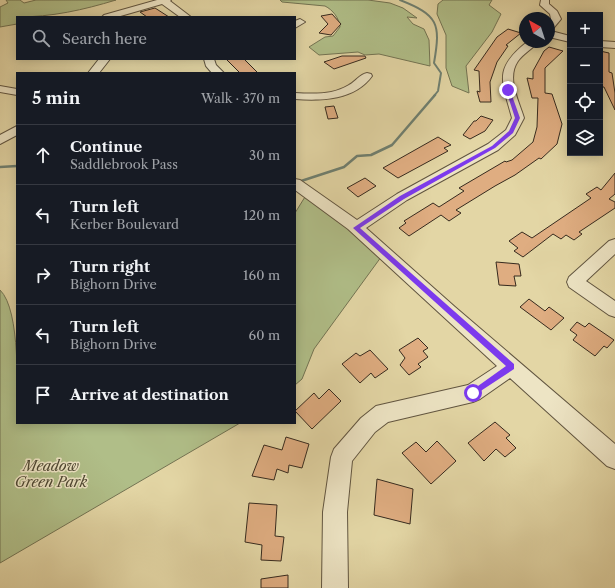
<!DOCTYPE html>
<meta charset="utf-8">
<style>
:root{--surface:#171b24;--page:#242831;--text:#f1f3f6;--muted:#9ea1a6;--line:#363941}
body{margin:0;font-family:"Libre Caslon Text",serif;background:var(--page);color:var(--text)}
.controls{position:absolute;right:12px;top:12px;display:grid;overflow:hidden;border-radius:0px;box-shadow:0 2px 10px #0003}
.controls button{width:36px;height:36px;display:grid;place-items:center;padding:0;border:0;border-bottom:1px solid var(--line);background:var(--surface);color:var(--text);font:20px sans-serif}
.compass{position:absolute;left:519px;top:12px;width:36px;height:36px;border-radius:50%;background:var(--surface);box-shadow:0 2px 10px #0003;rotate:321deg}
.stop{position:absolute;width:12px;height:12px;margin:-9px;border:3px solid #7c3aed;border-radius:50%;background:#fff}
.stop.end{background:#7c3aed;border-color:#fff;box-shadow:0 1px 4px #0008}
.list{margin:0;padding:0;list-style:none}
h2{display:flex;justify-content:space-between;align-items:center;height:52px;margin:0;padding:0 16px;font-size:17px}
h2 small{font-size:13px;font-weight:400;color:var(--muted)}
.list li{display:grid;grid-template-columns:26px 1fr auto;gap:12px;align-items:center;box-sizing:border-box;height:60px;padding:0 16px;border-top:1px solid var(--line)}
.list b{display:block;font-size:15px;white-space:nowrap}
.list p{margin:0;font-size:13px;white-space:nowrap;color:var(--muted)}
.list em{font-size:13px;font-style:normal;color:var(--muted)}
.icon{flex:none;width:22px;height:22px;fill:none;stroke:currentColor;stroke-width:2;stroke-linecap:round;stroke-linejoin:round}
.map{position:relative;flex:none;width:615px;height:588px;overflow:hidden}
.search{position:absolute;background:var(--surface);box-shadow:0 2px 10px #0003;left:16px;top:16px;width:280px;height:44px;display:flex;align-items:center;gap:10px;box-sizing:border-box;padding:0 14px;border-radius:0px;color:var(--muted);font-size:15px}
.panel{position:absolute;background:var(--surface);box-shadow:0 2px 10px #0003;left:16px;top:72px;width:280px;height:352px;border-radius:0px}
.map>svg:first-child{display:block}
.green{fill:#b0be88;stroke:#737453}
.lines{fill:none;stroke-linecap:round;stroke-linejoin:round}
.stream-far1{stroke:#6f8071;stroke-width:2}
.stream{stroke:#6f8071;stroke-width:2.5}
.building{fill:#dfad81;stroke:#362a1e}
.minor-casing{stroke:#615540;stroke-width:2}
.minor{fill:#ede4c4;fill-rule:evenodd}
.route{fill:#7c3aed}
.labels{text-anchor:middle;stroke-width:3;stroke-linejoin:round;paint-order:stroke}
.near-park-label{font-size:14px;font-style:italic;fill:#4e4833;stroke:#ede4c4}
</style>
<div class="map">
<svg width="615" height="588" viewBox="0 0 615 588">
<rect width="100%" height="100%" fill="#e3d6a5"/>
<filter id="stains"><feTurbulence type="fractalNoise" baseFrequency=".005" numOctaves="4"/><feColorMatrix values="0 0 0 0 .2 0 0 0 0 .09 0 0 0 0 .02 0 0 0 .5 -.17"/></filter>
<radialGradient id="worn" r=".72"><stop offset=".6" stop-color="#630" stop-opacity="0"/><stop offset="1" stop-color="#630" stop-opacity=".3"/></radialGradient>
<path class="green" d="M6 0H20L24 3 36 0H116C83 10 52 17 17 17V24L0 27V7L8 3Z
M280 0H368L390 3 403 8 417 18 407 17 413 24 424 29 429 40 430 66 379 54 365 55 358 52 319 55 309 47 325 37 333 36 340 27C339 18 333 10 325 6L282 2Z
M443 0H492L489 5 501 14 492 32 466 66 469 93 452 86 446 68V35L437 14 438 4Z
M308 192 384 253 314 349 302 379 295 385V213Z
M0 290C21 310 17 393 17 423H240L0 563Z"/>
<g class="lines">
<path class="stream-far1" d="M400 0C438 15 441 23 434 63L441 73 438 91 434 96"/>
<path class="stream" d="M0 167 17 166
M295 183 344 167 357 156 371 155 392 145 435 95"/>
</g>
<path class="building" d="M155 8 169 17H147L140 12Z
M332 14 341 24 331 35 319 33 328 24 321 16Z
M508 29 521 33 506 45 508 46 497 62 490 82 491 102H480L477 91 480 92 479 71 474 70 497 37Z
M549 47 563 51 545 68V93L552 94 562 124 557 144 541 159 539 158 515 175 495 186 456 210 461 213 449 221 441 215 409 236 399 228 406 223 404 221 433 203 439 207 464 191 459 188 505 161 506 162 512 160 533 142 537 127 538 98H532L527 78 533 79V71L544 51Z
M600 51 609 53V72L612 73 615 93V110L604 87H600Z
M342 56H365L366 58 334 69 324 62Z
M226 59H244L258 73H240Z
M334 106 338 118 328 119 325 107Z
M481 116 493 120 485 131 470 139 463 135 474 121H476Z
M438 137 451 145 444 148 448 151 398 178 383 168Z
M615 173V194L609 199 615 202V208L579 232 582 234 574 240 566 235 561 239 553 234 523 257 514 251 518 248 509 241 522 232 532 238 591 198 586 194 597 187 601 190Z
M365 178 376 186 358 197 347 188Z
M496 262 519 264 521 276H514L516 286 499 285Z
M529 299 545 311 549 307 564 318 551 330 520 307Z
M577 322 585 327 589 323 614 340 607 348 604 346 595 356 573 340 577 335 570 330Z
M418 338 428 348 423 351 428 357 418 364 421 367 409 375 400 365 405 358 399 350Z
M370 350 388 369 375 378 371 373 360 383 342 364 356 353 360 356Z
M329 389 341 401 312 429 295 411 314 393 319 399Z
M495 422 510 435 506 438 516 448 505 457 496 449 484 461 468 443Z
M286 437 309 444 302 468 289 465 288 473 277 469 274 480 252 476 264 445 282 450Z
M437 441 456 461 431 484 402 453 416 442 426 452Z
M377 479 413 489 410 524 374 515Z
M249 503 277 505 275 536 284 537 281 561 261 560 262 545 245 542Z
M288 575V588H261V579Z"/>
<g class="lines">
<defs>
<path id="minor" d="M157 0H171L170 1 191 17H180L162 4 117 17H102L104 15Z
M541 0H549V4L557 11 561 19 551 31 570 36V42L549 37V22L551 19 550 14 540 5Z
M300 19 305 22 295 28V21Z
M600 41 615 42V48L600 47Z
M527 42H538C532 49 523 54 518 61 506 78 519 101 524 118L515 135 498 150 407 200 366 228 455 307 615 444V469L607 466 510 378 480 399 473 402 388 422 375 432 352 461 347 512 348 588H322L323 512 331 457 334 449 361 418 376 406 468 385 497 366 348 229 295 190V179L300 180 357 220 397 194 488 144 506 130 512 118C502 81 493 69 527 42Z
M99 59H110L99 73H88Z
M204 59H214L216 65 224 73H212L206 66Z
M367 73 371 74 372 76C355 100 322 101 295 99V93C313 94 333 95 349 85 355 82 360 74 367 73Z
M0 86 17 89V95L0 92Z
M17 126V135L0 144V135Z
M615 239V254L586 281 615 301V317L609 315 569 287 567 282 569 277 609 241Z"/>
</defs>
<use href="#minor" class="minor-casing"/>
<use href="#minor" class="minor"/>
</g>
<path class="route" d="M508 89 510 90 520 118 513 133 495 148 404 199 360 228 514 364V369L473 396 471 395V391L506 366 353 228 400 196 492 146 509 131 515 118 506 90Z"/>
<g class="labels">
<g class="near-park-label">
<text x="51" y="471">Meadow<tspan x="51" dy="16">Green Park</tspan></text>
</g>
</g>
<rect width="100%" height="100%" filter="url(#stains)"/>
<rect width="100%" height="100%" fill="url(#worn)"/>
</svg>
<div class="controls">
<button>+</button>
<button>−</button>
<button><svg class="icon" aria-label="locate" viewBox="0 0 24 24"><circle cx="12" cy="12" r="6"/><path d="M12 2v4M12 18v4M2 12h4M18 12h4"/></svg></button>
<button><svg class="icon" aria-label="layers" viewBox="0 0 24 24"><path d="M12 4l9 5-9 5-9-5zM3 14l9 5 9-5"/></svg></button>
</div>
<svg class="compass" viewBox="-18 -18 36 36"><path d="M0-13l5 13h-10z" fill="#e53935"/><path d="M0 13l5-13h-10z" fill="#9ea1a6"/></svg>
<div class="stop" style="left:473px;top:393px"></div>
<div class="stop end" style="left:508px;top:90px"></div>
<div class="search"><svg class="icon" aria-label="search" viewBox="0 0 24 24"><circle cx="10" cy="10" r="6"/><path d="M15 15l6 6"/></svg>Search here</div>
<section class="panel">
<h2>5 min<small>Walk · 370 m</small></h2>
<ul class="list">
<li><svg class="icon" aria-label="ahead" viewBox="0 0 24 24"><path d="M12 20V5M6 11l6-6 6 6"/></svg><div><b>Continue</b><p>Saddlebrook Pass</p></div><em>30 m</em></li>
<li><svg class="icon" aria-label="left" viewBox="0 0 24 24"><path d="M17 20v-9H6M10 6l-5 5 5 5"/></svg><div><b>Turn left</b><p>Kerber Boulevard</p></div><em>120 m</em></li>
<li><svg class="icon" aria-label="right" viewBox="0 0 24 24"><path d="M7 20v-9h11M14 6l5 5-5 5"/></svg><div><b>Turn right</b><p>Bighorn Drive</p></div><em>160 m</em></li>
<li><svg class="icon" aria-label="left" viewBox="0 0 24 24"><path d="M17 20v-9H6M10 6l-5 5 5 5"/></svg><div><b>Turn left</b><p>Bighorn Drive</p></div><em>60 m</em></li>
<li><svg class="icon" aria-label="arrive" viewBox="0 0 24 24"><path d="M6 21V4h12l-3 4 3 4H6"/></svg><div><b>Arrive at destination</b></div></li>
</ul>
</section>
</div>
